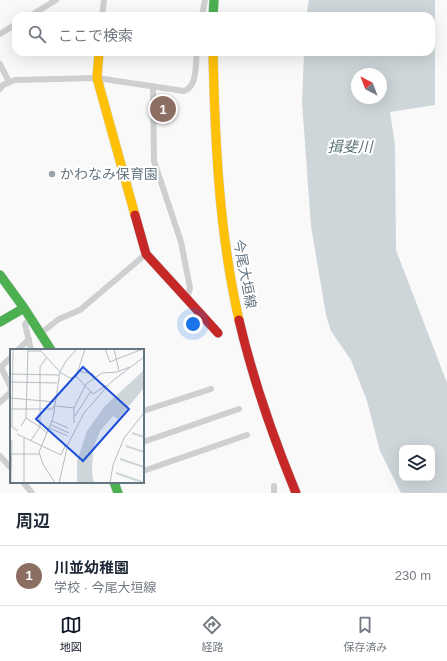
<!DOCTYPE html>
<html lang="ja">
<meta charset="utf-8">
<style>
:root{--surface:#fff;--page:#f6f6f7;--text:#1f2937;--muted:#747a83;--line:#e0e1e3;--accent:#111827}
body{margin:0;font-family:Helvetica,"Noto Sans JP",sans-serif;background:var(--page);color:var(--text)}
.controls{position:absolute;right:12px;bottom:12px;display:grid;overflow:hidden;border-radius:8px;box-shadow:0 4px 16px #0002}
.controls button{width:36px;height:36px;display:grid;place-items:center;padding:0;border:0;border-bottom:1px solid var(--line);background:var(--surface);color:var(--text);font:20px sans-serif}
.compass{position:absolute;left:351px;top:68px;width:36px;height:36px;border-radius:50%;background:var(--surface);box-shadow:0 4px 16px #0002;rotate:318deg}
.you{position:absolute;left:193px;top:324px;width:14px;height:14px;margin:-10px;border:3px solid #fff;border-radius:50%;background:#1a73e8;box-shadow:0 0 0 6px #1a73e833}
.badge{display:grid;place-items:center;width:26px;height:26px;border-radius:50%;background:var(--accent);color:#fff;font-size:13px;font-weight:700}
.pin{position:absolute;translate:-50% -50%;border:2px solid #fff;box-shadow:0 1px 4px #0006}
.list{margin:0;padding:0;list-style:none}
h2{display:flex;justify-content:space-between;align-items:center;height:52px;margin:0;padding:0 16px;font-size:17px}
h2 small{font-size:13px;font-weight:400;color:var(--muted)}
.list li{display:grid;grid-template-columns:26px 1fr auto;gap:12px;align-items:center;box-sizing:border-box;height:60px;padding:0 16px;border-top:1px solid var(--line)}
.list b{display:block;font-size:15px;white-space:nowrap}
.list p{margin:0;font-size:13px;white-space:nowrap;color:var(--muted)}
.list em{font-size:13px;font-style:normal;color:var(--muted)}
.icon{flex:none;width:22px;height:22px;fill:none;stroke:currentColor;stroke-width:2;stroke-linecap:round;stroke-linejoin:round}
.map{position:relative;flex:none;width:447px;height:493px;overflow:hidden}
.search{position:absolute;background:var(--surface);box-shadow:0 4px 16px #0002;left:12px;right:12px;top:12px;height:44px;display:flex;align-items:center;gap:10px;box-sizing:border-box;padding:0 14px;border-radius:12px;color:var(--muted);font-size:15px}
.sheet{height:112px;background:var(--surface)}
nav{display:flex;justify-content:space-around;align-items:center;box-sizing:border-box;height:56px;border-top:1px solid var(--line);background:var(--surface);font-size:11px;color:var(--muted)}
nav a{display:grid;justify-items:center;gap:2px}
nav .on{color:var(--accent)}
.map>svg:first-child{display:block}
.water{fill:#ced6d9;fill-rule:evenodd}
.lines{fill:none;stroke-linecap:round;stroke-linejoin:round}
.fast-casing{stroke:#d5d6d7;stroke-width:10}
.slow-casing{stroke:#d5d6d7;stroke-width:10}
.jam-casing{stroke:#d5d6d7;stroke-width:10}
.street{stroke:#cecfd0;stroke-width:6}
.fast{stroke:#4caf50;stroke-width:9}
.slow{stroke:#ffc107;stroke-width:9}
.jam{stroke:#c62828;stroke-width:9}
.poi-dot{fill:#99a4ac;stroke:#fff;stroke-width:1.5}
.labels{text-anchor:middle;stroke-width:4;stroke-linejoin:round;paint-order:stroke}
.poi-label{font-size:14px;fill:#657683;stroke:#fff;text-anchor:start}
.street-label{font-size:14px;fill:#657683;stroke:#fff}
.water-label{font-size:15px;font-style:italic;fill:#60757c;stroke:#fff}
.inset-river{fill:none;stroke:#ced6d9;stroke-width:2}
.inset-road{fill:none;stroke:#b5bdc3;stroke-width:1}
.view{fill:#1d4ed8;fill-opacity:0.15;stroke:#1d4ed8;stroke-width:2}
.inset-edge{fill:none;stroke:#657683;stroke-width:2}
</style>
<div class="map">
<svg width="447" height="493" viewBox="0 0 447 493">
<rect width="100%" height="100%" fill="#f9f9f9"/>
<path class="water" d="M309 0H435V105L390 112 395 145 396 250 447 383V493H401L380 451 367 401 351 360 331 331 326 315 311 226 302 102 304 52H431V16H306ZM357 74H381V98H357ZM402 448H432V478H402Z"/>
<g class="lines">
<defs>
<path id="fast" d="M213 16 214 0
M0 275 24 308 51 350
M0 322 24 308
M114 482 118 493"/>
<path id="slow" d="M99 52 97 78 135 215
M213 52C215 142 219 232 239 320"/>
<path id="jam" d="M135 215 146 254 218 333
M239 320C253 380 273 437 296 493"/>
</defs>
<use href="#fast" class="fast-casing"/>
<use href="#slow" class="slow-casing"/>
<use href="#jam" class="jam-casing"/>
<path class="street" d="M30 16 56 0
M102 16 104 0
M202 16 205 0
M0 34 16 24
M0 64 9 82
M153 86 154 161 181 242 190 288 187 299
M0 89 3 85 15 80 97 78 184 91C198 86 195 65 197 52
M31 318 25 324 31 350
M41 333 59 319 80 310 146 254
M18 350 29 339
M11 357 1 367 11 388
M0 402 11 392
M143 411 211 389
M143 442 239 409
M0 456 11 468
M143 471 247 435
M23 482 32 493
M274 486V493"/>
<use href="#fast" class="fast"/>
<use href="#slow" class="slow"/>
<use href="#jam" class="jam"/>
</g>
<circle class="poi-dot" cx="52" cy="174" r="4"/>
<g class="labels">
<g class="poi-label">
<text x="60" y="179">かわなみ保育園</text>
</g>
<g class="street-label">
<text transform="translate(245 274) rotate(79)" y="5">今尾大垣線</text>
</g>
<g class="water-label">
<text x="350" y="152">揖斐川</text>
</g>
</g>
<g transform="translate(10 349)">
<rect width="134" height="134" fill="#f9f9f9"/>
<path d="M134 21V39L108 70 103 67 90 82 83 100 82 124 84 134H67V112L77 82 95 57Z" fill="#ced6d9"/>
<path class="inset-river" d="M122 84 134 88M116 97 134 103M110 110 134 118M106 124 132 133"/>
<path class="inset-road" d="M3 0 2 78 8 82M29 0 50 23 60 29 67 28 83 45 97 36M95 0 100 13 107 10M104 0 109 22M18 2H31M36 9 30 18V78L37 84M107 10 133 0M67 22 83 25 84 28M0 25 49 26M66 28 75 0M0 33 47 34M0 49 46 53M46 57 64 59M0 60H42L46 55M65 67 81 42M16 69 30 78 21 91M42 72 58 79M64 74V59L76 35 92 24 107 23 120 18M41 76 59 84M11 77 16 69 18 0M39 79 58 87M7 85 51 106 56 95M0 105H30M1 134 2 91M14 134V89M45 134 33 115 29 103 43 69 50 23 56 12 67 0M49 134 58 95 74 64 101 33 134 8M100 134 103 116 114 89 134 64"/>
<path class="view" d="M73 18 119 60 73 112 26 70Z"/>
<rect width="134" height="134" class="inset-edge"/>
</g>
</svg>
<div class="controls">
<button><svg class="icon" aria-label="layers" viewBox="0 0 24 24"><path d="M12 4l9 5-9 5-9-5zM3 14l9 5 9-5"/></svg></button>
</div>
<svg class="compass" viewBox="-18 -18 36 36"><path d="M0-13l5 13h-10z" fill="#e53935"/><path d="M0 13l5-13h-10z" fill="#747a83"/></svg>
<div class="you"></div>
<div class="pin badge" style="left:163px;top:109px;background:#8d6e63">1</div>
<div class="search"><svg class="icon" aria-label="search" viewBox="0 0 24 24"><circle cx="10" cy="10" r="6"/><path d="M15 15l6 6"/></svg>ここで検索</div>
</div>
<section class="sheet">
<h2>周辺<small></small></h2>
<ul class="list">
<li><span class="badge" style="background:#8d6e63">1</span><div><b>川並幼稚園</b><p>学校 · 今尾大垣線</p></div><em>230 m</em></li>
</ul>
</section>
<nav>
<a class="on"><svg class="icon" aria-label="map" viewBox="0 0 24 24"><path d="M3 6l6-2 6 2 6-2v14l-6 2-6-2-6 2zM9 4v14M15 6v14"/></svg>地図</a>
<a><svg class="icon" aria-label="directions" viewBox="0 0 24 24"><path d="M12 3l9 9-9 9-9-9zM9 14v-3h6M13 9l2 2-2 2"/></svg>経路</a>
<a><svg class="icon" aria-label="saved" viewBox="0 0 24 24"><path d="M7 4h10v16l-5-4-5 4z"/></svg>保存済み</a>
</nav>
